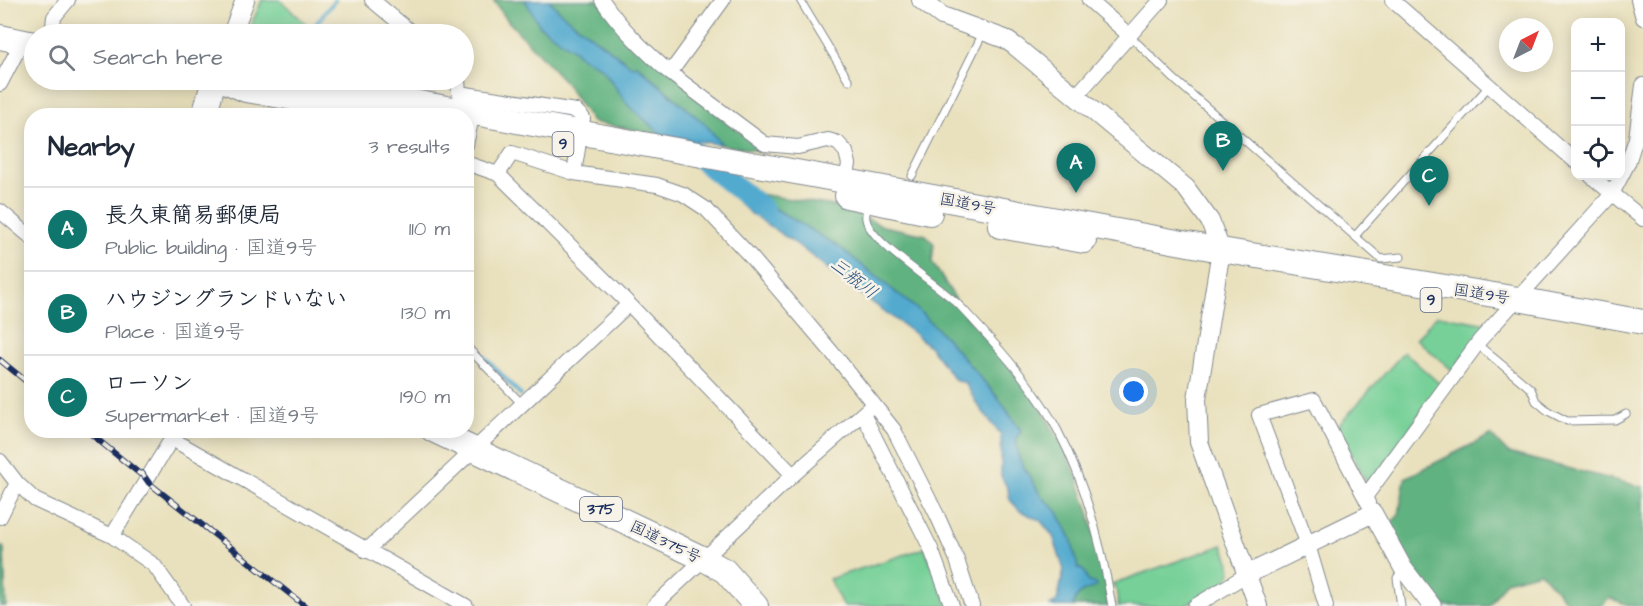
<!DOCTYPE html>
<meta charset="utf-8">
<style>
:root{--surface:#fff;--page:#f2f2f3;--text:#1f2937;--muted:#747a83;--line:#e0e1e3;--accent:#0f766e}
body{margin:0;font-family:"Architects Daughter","Klee One",sans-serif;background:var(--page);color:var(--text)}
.controls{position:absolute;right:18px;top:18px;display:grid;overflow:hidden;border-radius:12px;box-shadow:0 3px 15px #0003}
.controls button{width:54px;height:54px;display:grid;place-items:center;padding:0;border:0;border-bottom:2px solid var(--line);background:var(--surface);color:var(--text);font:30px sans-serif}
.compass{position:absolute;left:1499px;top:18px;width:54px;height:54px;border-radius:50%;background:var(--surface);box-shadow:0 3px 15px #0003;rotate:42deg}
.you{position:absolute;left:1134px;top:392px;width:21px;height:21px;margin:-15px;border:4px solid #fff;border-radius:50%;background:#1a73e8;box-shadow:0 0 0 9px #1a73e833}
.badge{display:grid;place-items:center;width:39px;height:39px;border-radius:50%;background:var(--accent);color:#fff;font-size:20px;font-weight:700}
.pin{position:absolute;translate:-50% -50px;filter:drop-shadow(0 2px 3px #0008)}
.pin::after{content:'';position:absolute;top:32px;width:21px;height:18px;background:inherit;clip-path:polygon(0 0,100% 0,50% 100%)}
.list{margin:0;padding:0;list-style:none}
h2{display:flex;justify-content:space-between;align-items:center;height:78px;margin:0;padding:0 24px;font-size:26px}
h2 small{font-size:20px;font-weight:400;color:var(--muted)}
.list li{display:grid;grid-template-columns:39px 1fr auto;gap:18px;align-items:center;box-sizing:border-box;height:84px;padding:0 24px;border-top:2px solid var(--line)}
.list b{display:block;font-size:22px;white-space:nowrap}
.list p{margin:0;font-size:20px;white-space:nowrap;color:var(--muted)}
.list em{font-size:20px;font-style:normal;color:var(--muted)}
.icon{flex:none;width:33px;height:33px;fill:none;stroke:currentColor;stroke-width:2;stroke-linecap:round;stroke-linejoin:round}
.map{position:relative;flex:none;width:1643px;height:606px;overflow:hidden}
.search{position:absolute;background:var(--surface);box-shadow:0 3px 15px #0003;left:24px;top:24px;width:450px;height:66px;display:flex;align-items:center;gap:15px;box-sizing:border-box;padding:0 21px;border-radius:33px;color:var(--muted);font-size:22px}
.panel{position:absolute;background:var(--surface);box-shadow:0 3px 15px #0003;left:24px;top:108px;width:450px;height:330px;border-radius:24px}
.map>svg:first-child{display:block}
.green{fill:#76d097;stroke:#48807a;stroke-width:1.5}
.forest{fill:#60b280;stroke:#3e706f;stroke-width:1.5}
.water{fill:#52aacf;stroke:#366c96;stroke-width:1.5}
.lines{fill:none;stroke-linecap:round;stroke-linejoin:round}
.stream{stroke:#52aacf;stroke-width:4}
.river{stroke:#52aacf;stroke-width:22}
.lane-casing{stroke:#82888e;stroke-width:9}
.street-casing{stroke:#82888e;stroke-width:16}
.secondary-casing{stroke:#82888e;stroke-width:20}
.highway-casing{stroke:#82888e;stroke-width:26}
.lane{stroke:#fff;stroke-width:7}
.street{stroke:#fff;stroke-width:14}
.secondary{stroke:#fff;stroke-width:18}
.highway{stroke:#fff;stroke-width:24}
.rail-casing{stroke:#1b2f5e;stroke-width:6}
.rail{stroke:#f7f3e8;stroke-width:4;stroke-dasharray:11;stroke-linecap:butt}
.labels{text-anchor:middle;stroke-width:5;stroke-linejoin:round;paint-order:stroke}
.shield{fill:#f7f3e8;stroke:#5d6a87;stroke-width:1.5}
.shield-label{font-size:15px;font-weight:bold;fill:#1b2f5e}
.street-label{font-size:16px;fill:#1b2f5e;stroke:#f7f3e8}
.water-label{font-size:18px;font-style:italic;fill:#2c5480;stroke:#f7f3e8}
</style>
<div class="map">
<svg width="1643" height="606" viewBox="0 0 1643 606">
<rect width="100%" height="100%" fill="#f7f3e8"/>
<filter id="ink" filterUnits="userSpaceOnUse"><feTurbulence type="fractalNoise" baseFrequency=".0167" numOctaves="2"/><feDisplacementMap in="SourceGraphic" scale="12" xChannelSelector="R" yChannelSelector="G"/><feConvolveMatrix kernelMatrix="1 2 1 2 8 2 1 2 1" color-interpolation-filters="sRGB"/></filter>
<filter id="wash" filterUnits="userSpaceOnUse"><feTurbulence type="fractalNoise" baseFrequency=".008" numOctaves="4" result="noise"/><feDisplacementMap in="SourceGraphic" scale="24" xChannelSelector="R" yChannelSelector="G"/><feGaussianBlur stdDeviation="1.35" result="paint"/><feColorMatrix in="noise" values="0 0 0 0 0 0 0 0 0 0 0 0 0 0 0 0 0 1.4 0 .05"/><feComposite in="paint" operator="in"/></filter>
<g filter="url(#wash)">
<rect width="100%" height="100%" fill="#e9e1bd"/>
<path class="green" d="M262 0H280L311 28 306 34H247Z
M1437 315 1487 324 1453 371 1416 339Z
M1404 352 1441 385 1369 486 1337 427Z
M1223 545 1230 564 1231 572 1225 583 1185 606H1118V593L1112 584Z
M925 548 948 606H843L829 579Z"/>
<path class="forest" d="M493 0H525L540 26 574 50 581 57 602 68 628 105 662 135 592 122 565 82 508 21Z
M549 0H599L717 114 766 152 722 145 707 126 637 65 633 67 562 14Z
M753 193 853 209 857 214 883 226 926 235 934 244 932 262 967 317 1021 379 1043 411 1064 448 1078 480 1089 512 1107 589 1108 606H1073C1075 595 1085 589 1095 587L1088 582 1084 571 1078 568 1057 511 1041 496 1019 459 1016 438 1021 431 999 399 945 337 919 311 838 246 760 200Z
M1491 435 1508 453 1643 487V606H1631L1609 598 1601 606H1571L1540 572 1506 581 1489 606C1475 606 1459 606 1446 606 1429 602 1398 543 1388 526L1399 515 1405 478Z
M0 546 4 548 6 606H0Z"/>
<path class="water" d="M525 0H549L562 14 633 67 636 65 707 126 722 145 662 135 628 105 602 68 581 57 574 50 540 26Z
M723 188 753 193 760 200 838 246 919 311 945 337 999 399 1021 431 1016 438 1019 459 1041 496 1057 511 1071 538 1078 568 1084 571 1088 582 1096 584V587C1085 589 1075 595 1073 606H1050L1057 601 1064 570 1053 536 1040 520 1020 511 1010 500 1008 489 1001 476V435L977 404 966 384 964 382 956 381 931 348 915 334 846 283 799 246 750 213Z"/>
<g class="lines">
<path class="stream" d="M308 34 335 0
M466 338 521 395"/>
<path class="river" d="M691 151 763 209"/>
</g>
</g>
<g filter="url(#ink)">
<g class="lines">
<defs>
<path id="lane" d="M800 0 849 81
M1130 36 1174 79 1381 259 1401 257
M912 176 983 33
M867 206C867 210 865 215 866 219 870 243 941 286 960 306 993 341 1036 388 1058 431 1087 486 1102 546 1112 606
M1355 236 1490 85
M1477 344 1531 389 1536 401 1548 411 1567 421 1615 420 1626 414
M466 346 522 404
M1401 606 1397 578 1403 569"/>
<path id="street" d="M372 0 413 34
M602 0C621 28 644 50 670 73
M723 0 670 73 765 144 798 147 828 140 838 143 846 152 849 164 846 180
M1089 0 1130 36
M1392 0 1576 162
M1638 0 1643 18
M52 34 54 17 68 0
M458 80 459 93 576 111 583 118 574 173
M0 84 22 42
M1076 96 1161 0
M466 145 473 112
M466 163 498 174 629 304 793 475 654 606
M498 174 512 153 574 173 657 185 683 194 706 209 751 257 841 363 894 430 937 515 957 560 972 606
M1591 176 1643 219
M0 211 32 238
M863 414 931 549 952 606
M172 439 466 606
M0 461 17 483 35 500 112 536 154 565 183 606
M793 475 868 409
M1365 497 1480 340 1612 194 1628 163 1636 138 1643 85
M0 517 17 483
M112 536 177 430
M366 551 629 304
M1195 606 1246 575
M1326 606 1308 545 1259 415 1314 400 1368 503"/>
<path id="secondary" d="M921 0 942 16 1005 39 1015 46 1186 188 1210 221 1221 250 1197 399 1199 442 1258 606
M232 34 245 0
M1246 575 1373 513 1403 568 1432 606"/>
<path id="highway" d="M0 37 34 44
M223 80 246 90 397 116
M294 80 1221 250 1518 299 1643 322
M204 116 214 80
M847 196 930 213
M1000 226 1084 241
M433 430 704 559 725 571 756 606"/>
</defs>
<use href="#lane" class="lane-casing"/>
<use href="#street" class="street-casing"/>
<use href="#secondary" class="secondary-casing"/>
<use href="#highway" class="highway-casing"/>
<use href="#lane" class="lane"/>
<use href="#street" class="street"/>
<use href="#secondary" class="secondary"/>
<use href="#highway" class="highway"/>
<defs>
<path id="rail" d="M0 360 32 386
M86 430 140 474 142 473 149 483 305 606"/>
</defs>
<use href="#rail" class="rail-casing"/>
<use href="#rail" class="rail"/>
</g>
</g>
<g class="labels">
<g class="shield">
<rect x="552.5" y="132" width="21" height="24" rx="4.5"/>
<rect x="1420.5" y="288" width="21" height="24" rx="4.5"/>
<rect x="580" y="497" width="42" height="24" rx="4.5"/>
</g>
<g class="shield-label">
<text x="563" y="149">9</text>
<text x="1431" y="305">9</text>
<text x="601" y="514">375</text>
</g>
<g class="street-label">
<text transform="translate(968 203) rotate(11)" y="6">国道9号</text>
<text transform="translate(1482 293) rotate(9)" y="6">国道9号</text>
<text transform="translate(666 541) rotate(26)" y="6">国道375号</text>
</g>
<g class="water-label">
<text transform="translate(854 278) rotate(38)" y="6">三瓶川</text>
</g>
</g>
</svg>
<div class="controls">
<button>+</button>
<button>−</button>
<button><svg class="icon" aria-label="locate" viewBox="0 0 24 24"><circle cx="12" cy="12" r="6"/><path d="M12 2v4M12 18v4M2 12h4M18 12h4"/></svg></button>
</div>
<svg class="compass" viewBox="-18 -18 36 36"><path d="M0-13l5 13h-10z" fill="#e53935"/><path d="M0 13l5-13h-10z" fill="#747a83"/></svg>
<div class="you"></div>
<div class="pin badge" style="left:1076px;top:193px">A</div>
<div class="pin badge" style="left:1223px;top:171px">B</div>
<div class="pin badge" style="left:1429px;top:206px">C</div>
<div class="search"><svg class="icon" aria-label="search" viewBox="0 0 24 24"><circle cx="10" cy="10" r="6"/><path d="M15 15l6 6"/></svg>Search here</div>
<section class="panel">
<h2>Nearby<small>3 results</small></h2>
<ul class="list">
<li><span class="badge">A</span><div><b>長久東簡易郵便局</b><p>Public building · 国道9号</p></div><em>110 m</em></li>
<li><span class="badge">B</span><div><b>ハウジングランドいない</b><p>Place · 国道9号</p></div><em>130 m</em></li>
<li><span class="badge">C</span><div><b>ローソン</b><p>Supermarket · 国道9号</p></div><em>190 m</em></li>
</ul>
</section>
</div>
